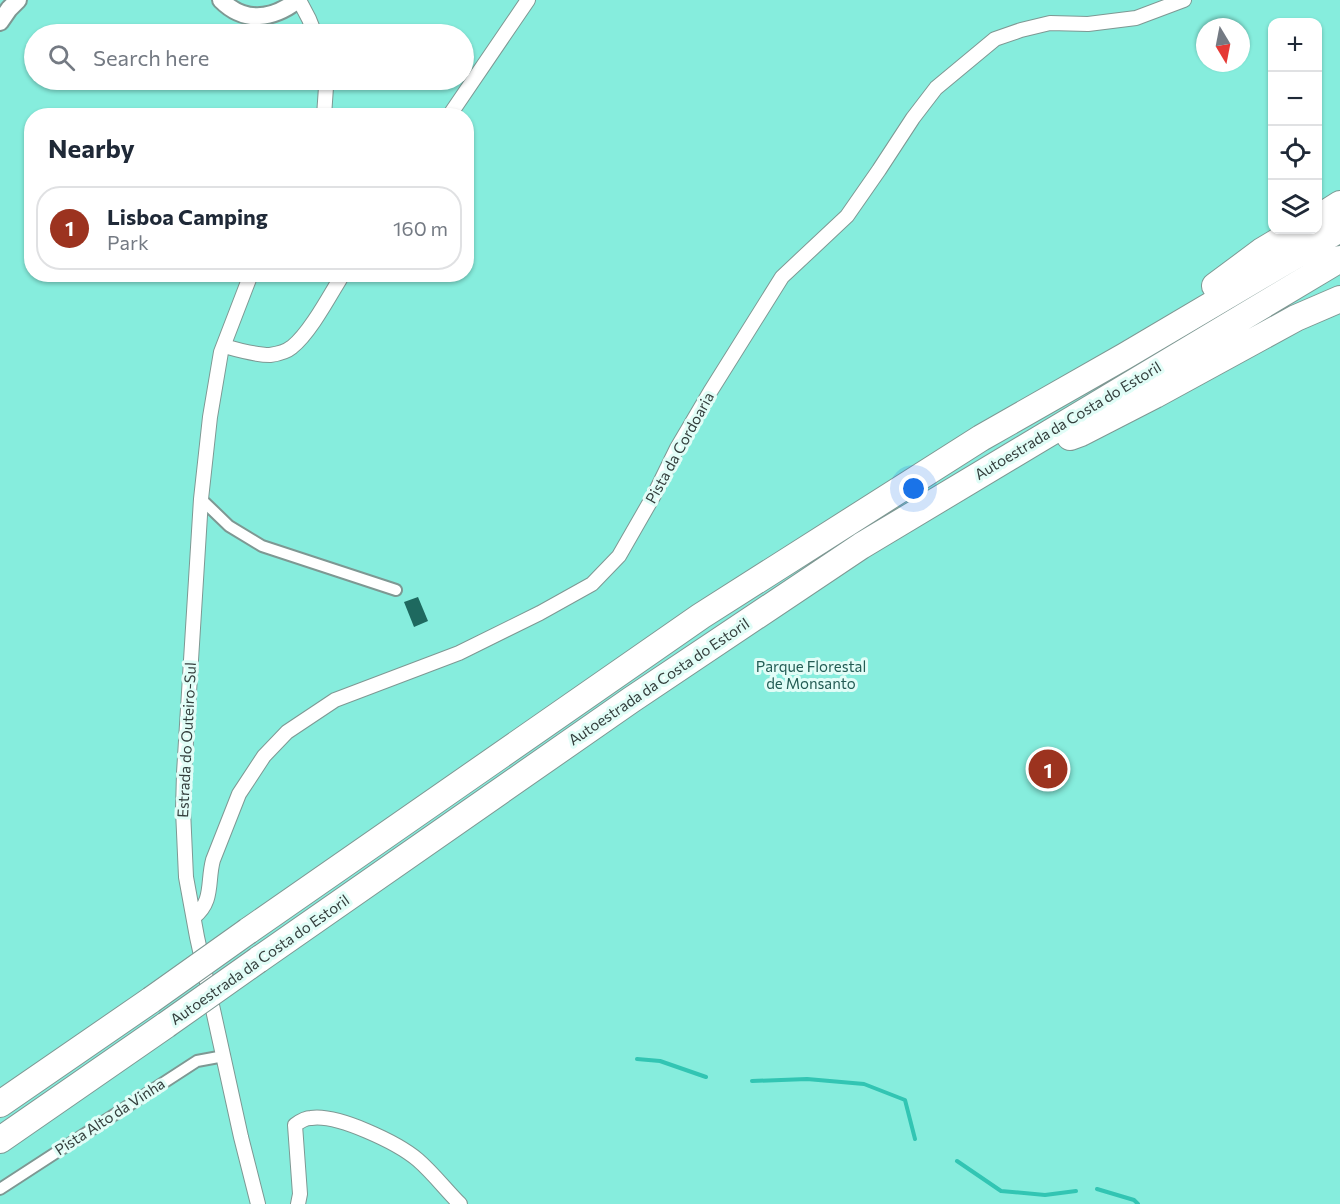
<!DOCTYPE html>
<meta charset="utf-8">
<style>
:root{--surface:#fff;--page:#f6f6f7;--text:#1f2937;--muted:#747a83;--line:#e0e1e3;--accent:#9c331f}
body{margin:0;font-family:Commissioner,sans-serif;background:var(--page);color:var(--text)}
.controls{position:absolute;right:18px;top:18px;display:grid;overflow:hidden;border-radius:12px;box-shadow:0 2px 4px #0004}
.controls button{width:54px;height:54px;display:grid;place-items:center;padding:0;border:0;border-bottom:2px solid var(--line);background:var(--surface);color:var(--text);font:30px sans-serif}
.compass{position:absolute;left:1196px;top:18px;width:54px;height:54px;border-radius:50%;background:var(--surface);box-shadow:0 2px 4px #0004;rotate:170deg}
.you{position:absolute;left:914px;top:489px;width:21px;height:21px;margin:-15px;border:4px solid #fff;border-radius:50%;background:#1a73e8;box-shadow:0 0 0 9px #1a73e833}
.badge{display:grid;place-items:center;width:39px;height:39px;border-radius:50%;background:var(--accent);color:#fff;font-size:20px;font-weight:700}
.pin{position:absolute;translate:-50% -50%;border:3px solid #fff;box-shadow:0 2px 6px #0006}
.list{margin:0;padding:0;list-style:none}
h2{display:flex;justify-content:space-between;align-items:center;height:78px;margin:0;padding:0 24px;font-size:26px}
h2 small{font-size:20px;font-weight:400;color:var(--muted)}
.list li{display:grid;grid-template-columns:39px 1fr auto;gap:18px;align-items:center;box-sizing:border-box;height:84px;margin:0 12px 12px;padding:0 12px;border:2px solid var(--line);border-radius:24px}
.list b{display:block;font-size:22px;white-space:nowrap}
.list p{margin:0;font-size:20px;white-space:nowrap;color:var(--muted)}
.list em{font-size:20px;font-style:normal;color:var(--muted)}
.icon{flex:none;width:33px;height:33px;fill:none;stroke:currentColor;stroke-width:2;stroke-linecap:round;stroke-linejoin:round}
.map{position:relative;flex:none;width:1340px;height:1204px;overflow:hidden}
.search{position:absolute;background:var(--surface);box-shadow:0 2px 4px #0004;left:24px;top:24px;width:450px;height:66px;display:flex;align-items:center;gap:15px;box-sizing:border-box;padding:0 21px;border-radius:33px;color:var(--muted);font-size:22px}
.panel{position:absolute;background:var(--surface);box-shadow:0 2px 4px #0004;left:24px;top:108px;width:450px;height:174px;border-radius:24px}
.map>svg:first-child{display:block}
.green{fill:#86eddd;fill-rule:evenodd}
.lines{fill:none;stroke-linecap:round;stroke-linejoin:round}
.stream{stroke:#32c5b3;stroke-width:4}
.building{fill:#1e695f}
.pedestrian-casing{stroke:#7e9893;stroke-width:14}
.minor-casing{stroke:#7e9893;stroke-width:16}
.tertiary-casing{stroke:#7e9893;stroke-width:20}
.motorway-casing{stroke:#7e9893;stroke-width:28}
.pedestrian{stroke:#fff;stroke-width:10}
.minor{stroke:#fff;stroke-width:14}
.tertiary{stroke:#fff;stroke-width:16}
.motorway{stroke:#fff;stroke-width:26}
.motorway-bridge-casing{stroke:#7e9893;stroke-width:28;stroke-linecap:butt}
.motorway-bridge{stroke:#fff;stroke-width:26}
.labels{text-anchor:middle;stroke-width:6;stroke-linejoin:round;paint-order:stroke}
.street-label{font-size:15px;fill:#333e3c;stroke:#e1fdf7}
.park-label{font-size:15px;fill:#235c54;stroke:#e1fdf7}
</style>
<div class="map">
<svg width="1340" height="1204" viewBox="0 0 1340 1204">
<rect width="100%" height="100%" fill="#e1fdf7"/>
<path class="green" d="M0 0H1340V1204H0ZM1272 22H1318V230H1272ZM1205 27H1241V63H1205ZM34 34H464V80H34ZM32 116H466V274H32Z"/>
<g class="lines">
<path class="stream" d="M637 1059 660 1061 706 1077
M752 1081 807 1079 864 1084 905 1100 915 1139
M957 1161 1001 1191 1045 1195 1076 1191
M1097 1189 1134 1200 1138 1204"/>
</g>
<path class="building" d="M418 597 428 621 414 627 404 602Z"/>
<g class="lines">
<defs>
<path id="pedestrian" d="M201 499 229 526 262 546 396 590
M0 1189 197 1061 224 1056"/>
<path id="minor" d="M299 0 309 19 315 34
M324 116 326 87 325 80
M449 116 528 0
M251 274 221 352 210 417 201 499 184 773 183 810 186 877 197 937 241 1137 258 1204
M224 346C238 350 255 355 270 355 277 354 286 352 292 347 310 333 330 295 343 274
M194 917C214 901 207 882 213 860L239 794 264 756 287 732 335 700 459 653 540 613 592 584 619 556 654 495 677 448 710 392 782 277 847 216 879 170 913 118 936 88 995 39 1021 30 1050 23 1088 24 1136 18 1184 0
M298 1204 300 1194 295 1125C299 1122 305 1118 311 1118 338 1114 398 1143 418 1160 433 1173 446 1190 460 1204"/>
<path id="tertiary" d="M221 0C245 24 273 19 298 0
M0 22 9 9 18 0"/>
<path id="motorway" d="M1318 218 1340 204
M1215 286 1262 251 1297 230
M1070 437 1081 433 1155 395 1296 318 1340 299
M248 931 701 616 981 438 1125 356 1340 229
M258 960 631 700 861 546 1340 259
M0 1104 151 1000
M0 1140 166 1025"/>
</defs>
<use href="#pedestrian" class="pedestrian-casing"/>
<use href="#minor" class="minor-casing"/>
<use href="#tertiary" class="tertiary-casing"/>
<use href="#motorway" class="motorway-casing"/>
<use href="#pedestrian" class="pedestrian"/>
<use href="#minor" class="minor"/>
<use href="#tertiary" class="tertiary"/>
<use href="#motorway" class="motorway"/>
<defs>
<path id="motorway-bridge" d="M151 1000 248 931
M166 1025 258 960"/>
</defs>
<use href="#motorway-bridge" class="motorway-bridge-casing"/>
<use href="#motorway-bridge" class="motorway-bridge"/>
</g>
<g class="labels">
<g class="street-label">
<text transform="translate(1068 421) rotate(-31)" y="5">Autoestrada da Costa do Estoril</text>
<text transform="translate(680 448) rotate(-61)" y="5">Pista da Cordoaria</text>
<text transform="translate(659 682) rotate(-34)" y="5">Autoestrada da Costa do Estoril</text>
<text transform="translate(187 740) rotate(-87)" y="5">Estrada do Outeiro-Sul</text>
<text transform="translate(260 960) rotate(-35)" y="5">Autoestrada da Costa do Estoril</text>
<text transform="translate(110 1117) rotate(-33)" y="5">Pista Alto da Vinha</text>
</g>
<g class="park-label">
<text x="811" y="672">Parque Florestal<tspan x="811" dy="17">de Monsanto</tspan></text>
</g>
</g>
</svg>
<div class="controls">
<button>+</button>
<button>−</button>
<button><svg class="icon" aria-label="locate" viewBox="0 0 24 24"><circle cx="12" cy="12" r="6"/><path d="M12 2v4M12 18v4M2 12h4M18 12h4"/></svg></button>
<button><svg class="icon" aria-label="layers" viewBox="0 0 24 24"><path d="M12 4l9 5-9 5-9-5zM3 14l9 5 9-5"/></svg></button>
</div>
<svg class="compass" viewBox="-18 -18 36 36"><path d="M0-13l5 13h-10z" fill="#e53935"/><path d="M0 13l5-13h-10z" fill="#747a83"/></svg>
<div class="you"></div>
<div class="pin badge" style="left:1048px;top:769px">1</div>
<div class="search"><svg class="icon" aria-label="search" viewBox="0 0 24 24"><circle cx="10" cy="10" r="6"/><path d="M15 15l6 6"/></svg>Search here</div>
<section class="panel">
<h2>Nearby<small></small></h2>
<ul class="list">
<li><span class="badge">1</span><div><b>Lisboa Camping</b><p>Park</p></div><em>160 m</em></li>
</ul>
</section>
</div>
